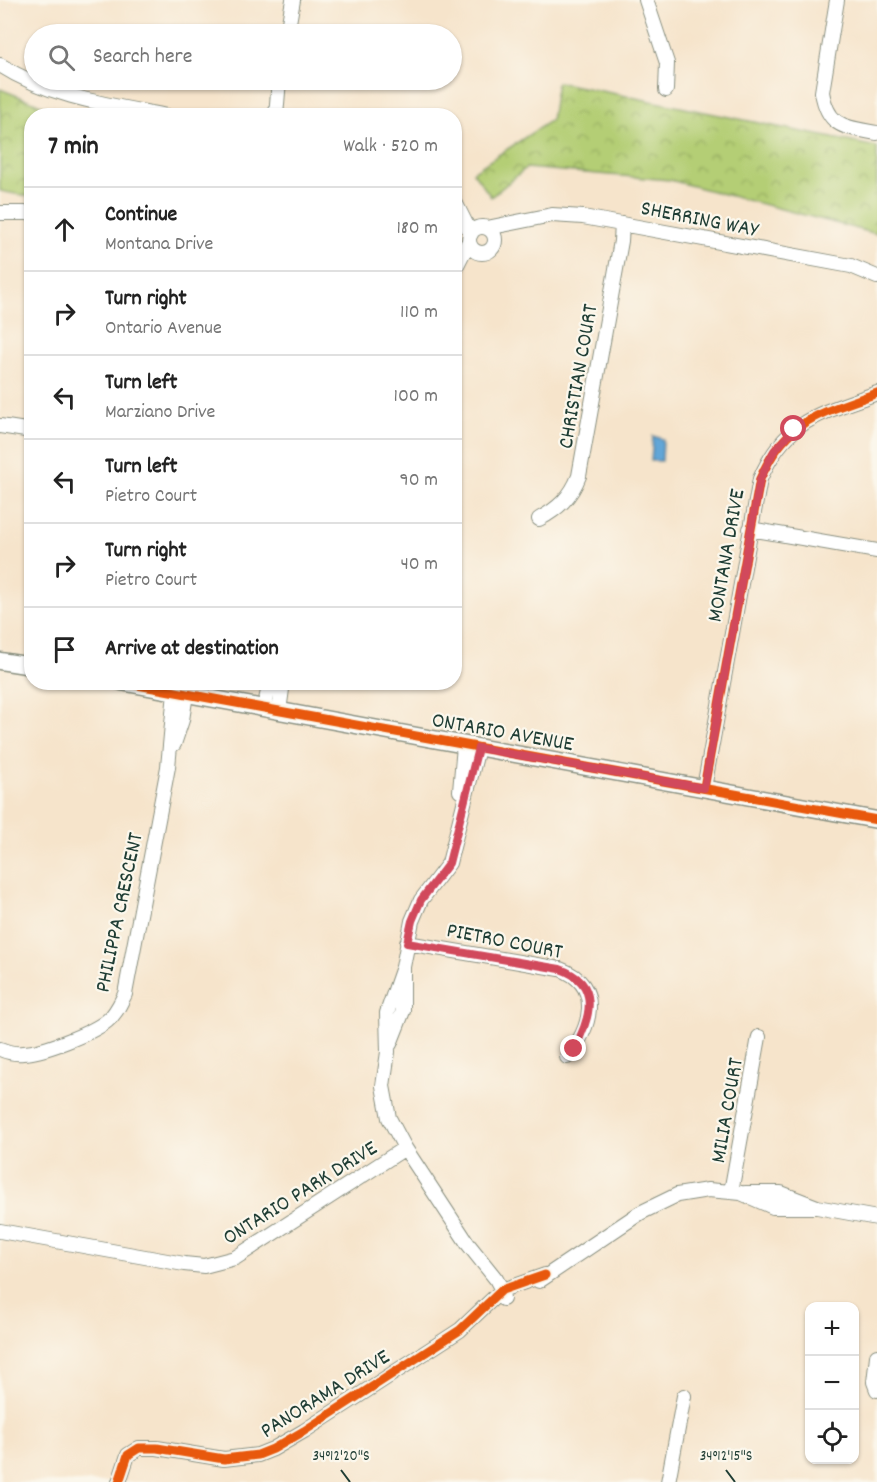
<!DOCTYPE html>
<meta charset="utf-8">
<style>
:root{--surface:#fff;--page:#f2f2f2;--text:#222;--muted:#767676;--line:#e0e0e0}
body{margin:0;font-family:Dekko,sans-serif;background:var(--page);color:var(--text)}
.controls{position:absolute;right:18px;bottom:18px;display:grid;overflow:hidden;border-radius:12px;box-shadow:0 2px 4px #0004}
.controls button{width:54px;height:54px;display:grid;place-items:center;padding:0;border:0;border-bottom:2px solid var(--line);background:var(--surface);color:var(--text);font:30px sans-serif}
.stop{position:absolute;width:18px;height:18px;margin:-14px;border:4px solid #d1495b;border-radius:50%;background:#fff}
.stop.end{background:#d1495b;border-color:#fff;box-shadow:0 2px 6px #0008}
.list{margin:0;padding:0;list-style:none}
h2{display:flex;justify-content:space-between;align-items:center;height:78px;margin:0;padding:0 24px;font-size:26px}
h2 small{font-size:20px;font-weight:400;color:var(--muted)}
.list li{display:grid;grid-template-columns:39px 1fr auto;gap:18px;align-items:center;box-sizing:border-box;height:84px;padding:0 24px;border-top:2px solid var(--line)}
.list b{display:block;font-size:22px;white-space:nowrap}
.list p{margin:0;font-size:20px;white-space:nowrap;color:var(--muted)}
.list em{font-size:20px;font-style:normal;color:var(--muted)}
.icon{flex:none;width:33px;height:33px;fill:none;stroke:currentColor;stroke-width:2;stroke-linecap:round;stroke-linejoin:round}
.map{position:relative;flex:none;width:877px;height:1482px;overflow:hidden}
.search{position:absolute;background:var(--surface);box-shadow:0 2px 4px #0004;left:24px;top:24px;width:438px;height:66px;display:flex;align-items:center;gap:15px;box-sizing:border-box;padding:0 21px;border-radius:33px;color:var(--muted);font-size:22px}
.panel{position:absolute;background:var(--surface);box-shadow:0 2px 4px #0004;left:24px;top:108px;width:438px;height:582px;border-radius:24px}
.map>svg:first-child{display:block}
.park{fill:url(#park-crowns);stroke:#6a8654;stroke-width:1.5}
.water{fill:#62a6d7;stroke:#407286;stroke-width:1.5}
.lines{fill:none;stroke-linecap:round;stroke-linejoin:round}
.minor-casing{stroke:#8a9080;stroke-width:16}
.tertiary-casing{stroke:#8a9080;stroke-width:19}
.minor{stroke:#fff;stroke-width:14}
.tertiary{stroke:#fff;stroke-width:16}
.cycleway-casing{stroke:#fbf7ec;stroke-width:13}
.cycleway{stroke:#e8590c;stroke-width:9}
.route{stroke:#d1495b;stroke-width:8}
.ticks{fill:none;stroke:#1f3d34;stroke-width:2}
.labels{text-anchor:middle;stroke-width:4.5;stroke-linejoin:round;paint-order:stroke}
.street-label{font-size:22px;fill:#1f3d34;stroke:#fbf7ec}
.ticks-label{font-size:15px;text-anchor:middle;fill:#1f3d34;stroke:#fbf7ec;stroke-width:4.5;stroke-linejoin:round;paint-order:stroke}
</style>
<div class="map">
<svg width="877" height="1482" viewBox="0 0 877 1482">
<defs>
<pattern id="park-crowns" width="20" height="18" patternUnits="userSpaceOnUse" patternTransform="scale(1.5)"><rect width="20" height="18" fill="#b4ce74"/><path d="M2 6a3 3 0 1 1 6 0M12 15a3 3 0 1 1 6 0" fill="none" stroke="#92a860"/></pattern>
</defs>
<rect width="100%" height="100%" fill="#fbf7ec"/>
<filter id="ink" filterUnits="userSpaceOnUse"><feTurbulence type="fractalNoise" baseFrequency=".0167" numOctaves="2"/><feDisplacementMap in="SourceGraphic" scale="12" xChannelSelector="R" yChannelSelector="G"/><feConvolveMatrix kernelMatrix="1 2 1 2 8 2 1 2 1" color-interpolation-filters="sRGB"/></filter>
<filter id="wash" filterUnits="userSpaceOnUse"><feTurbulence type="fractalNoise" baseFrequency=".008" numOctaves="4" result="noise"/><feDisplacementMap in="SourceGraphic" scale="24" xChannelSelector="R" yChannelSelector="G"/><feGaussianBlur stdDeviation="1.35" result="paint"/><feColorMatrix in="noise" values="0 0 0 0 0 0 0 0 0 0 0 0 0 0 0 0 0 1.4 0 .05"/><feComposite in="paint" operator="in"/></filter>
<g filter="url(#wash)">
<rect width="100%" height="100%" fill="#f6e4cb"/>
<path class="park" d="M557 82 877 147V234L670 180 526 168 491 197 473 172 551 120Z
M0 89 61 113 73 115 32 116 31 197 0 191Z"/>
<path class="water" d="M653 436 663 439 662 461H651Z"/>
</g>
<g filter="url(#ink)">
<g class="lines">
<defs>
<path id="minor" d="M646 0 667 63 666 90
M837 0 822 92C828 128 845 127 877 133
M287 34 293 0
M0 65C50 97 109 105 167 116
M276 116 279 80
M454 200 471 234
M0 213H32
M469 240a13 13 0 1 1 26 0a13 13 0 1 1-26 0Z
M487 228 552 215 583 217 851 266 877 277
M454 271 469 241
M0 426 32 431
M539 519C558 509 571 497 579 476L621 241 622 224
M750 529 877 551
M264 709 270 682
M279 711 283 682
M174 744 182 720 186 694
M704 788 760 479C786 419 820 414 877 393
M460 791 464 746
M407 943 560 969C604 985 591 1029 567 1057
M403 967 387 1013 388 1052 383 1086 389 1118 405 1148 468 1244 496 1279 502 1290 503 1299
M390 1044 403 1011V967L412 921 421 900 449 863 478 748
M0 1049C7 1052 15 1054 23 1053 42 1053 92 1033 107 1021 116 1014 120 1004 125 994L168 767 175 692
M731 1192 759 1037
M745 1193H781L817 1207 877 1218
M0 1231 184 1264 204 1266 235 1258 405 1148
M539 1281 640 1213 677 1195 708 1190 731 1192 741 1193 773 1207H817
M877 1356 874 1382 877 1390
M119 1482 128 1455 139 1448H157L224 1459 258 1455 273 1449 304 1431 460 1330 502 1290 545 1275
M668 1482 684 1396"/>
<path id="tertiary" d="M0 661 32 666
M121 682 877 820"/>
</defs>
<use href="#minor" class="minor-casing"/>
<use href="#tertiary" class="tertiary-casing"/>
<use href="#minor" class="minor"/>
<use href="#tertiary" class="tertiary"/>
<defs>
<path id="cycleway" d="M121 682 877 820
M704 788 760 479C786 419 820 414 877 393
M119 1482 128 1455 139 1448H157L224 1459 258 1455 273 1449 304 1431 460 1330 502 1290 545 1275"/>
</defs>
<use href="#cycleway" class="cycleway-casing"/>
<use href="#cycleway" class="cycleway"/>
</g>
</g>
<g class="lines" filter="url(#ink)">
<path class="route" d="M574 1049C591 1018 601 983 560 969L407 943 412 921 421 900 449 863 478 748 704 788 760 479 774 451 794 429"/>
</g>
<path class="ticks" d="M341 1470 350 1482M726 1470 735 1482"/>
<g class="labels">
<g class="street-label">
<text transform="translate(700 217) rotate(11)" y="8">SHERRING WAY</text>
<text transform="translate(576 376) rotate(-80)" y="8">CHRISTIAN COURT</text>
<text transform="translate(724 555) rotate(-80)" y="8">MONTANA DRIVE</text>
<text transform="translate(503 730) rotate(10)" y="8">ONTARIO AVENUE</text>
<text transform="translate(117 912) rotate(-78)" y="8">PHILIPPA CRESCENT</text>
<text transform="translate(505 939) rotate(11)" y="8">PIETRO COURT</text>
<text transform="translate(725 1110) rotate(-80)" y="8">MILIA COURT</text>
<text transform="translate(299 1191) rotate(-32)" y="8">ONTARIO PARK DRIVE</text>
<text transform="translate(324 1392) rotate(-32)" y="8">PANORAMA DRIVE</text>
</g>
</g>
<g class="ticks-label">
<text x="341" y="1460">34°12'20"S</text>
<text x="726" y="1460">34°12'15"S</text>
</g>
</svg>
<div class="controls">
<button>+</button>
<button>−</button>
<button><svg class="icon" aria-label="locate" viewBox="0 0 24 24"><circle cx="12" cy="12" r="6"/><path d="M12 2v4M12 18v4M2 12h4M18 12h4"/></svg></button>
</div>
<div class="stop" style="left:794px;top:429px"></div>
<div class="stop end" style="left:574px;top:1049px"></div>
<div class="search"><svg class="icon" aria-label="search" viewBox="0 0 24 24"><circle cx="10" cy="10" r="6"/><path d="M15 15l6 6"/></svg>Search here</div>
<section class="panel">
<h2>7 min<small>Walk · 520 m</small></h2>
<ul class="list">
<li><svg class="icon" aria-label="ahead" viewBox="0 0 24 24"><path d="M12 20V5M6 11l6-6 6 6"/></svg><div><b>Continue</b><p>Montana Drive</p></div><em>180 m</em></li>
<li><svg class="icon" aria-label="right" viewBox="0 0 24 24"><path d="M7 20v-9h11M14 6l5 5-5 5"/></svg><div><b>Turn right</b><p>Ontario Avenue</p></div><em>110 m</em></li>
<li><svg class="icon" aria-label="left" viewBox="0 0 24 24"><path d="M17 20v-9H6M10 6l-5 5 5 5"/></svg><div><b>Turn left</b><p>Marziano Drive</p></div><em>100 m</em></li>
<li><svg class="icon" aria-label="left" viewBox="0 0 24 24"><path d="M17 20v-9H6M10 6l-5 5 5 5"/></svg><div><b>Turn left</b><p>Pietro Court</p></div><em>90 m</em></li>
<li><svg class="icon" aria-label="right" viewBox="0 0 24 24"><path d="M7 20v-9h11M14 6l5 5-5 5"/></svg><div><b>Turn right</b><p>Pietro Court</p></div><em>40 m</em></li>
<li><svg class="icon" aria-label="arrive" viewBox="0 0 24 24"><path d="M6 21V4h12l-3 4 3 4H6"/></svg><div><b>Arrive at destination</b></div></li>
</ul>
</section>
</div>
